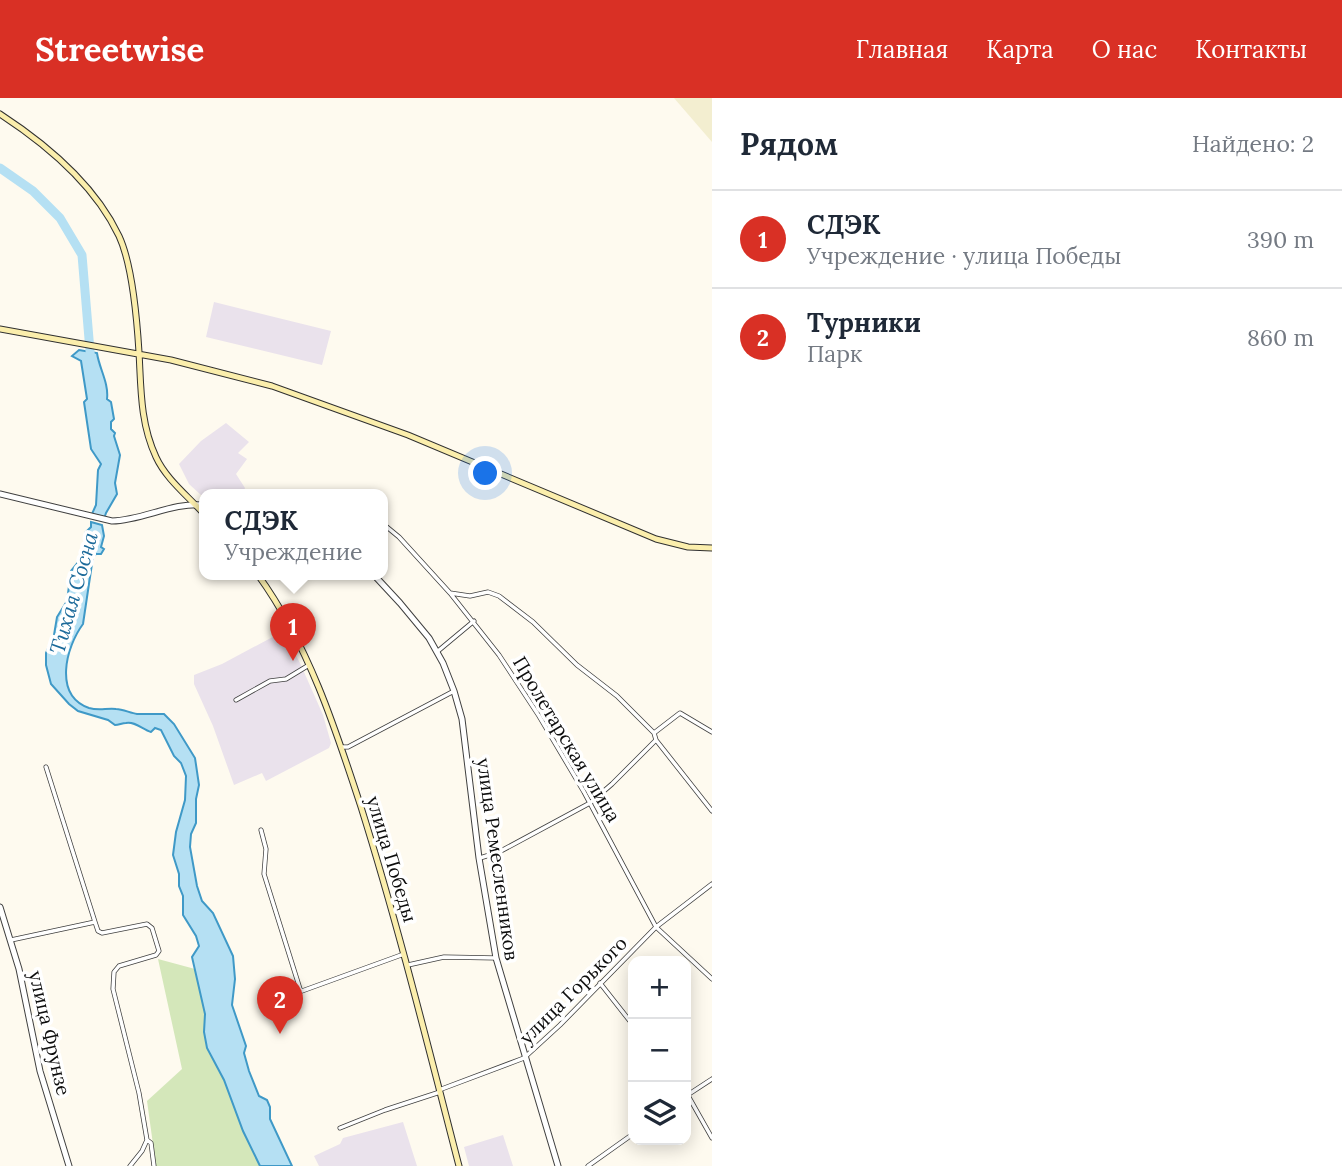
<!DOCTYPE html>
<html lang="ru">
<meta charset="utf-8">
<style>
:root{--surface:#fff;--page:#f2f2f3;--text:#1f2937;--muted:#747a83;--line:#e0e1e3;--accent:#d93025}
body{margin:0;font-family:Lora,serif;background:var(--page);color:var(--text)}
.controls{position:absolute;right:21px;bottom:21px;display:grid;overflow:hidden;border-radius:14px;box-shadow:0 4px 18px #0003}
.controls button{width:63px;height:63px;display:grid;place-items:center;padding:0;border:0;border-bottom:2px solid var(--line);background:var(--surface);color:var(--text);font:35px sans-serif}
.you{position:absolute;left:486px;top:376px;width:24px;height:24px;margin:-18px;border:5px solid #fff;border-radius:50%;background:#1a73e8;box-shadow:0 0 0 10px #1a73e833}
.badge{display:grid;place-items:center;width:46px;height:46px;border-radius:50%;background:var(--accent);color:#fff;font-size:23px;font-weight:700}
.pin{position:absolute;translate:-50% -58px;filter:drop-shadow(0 2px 4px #0008)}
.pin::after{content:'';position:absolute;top:37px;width:24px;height:21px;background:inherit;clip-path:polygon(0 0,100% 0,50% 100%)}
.popup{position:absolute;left:199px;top:391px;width:189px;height:91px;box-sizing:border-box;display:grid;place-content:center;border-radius:14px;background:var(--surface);filter:drop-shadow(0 2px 5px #0005);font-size:23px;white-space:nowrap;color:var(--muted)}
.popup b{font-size:26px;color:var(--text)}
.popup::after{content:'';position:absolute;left:50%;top:100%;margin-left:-14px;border:14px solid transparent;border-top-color:var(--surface)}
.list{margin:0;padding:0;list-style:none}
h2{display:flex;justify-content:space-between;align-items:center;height:91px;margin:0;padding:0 28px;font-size:30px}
h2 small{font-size:23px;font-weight:400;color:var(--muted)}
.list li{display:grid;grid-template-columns:46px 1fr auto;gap:21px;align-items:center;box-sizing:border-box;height:98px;padding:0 28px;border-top:2px solid var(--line)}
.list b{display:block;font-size:26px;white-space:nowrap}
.list p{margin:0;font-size:23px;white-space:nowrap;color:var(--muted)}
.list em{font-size:23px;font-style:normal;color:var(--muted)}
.icon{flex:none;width:38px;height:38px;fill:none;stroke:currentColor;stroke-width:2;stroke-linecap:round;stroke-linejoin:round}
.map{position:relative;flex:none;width:712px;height:1068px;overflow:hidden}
header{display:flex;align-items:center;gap:42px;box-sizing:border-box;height:98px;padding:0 35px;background:var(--accent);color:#fff}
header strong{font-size:33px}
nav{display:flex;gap:38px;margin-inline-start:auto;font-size:24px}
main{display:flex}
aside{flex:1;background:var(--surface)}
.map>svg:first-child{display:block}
.industrial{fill:#eae2ec}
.farmland{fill:#f3eed0}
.green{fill:#d4e7ba}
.water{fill:#b5e0f3;stroke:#3f99c7;stroke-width:2}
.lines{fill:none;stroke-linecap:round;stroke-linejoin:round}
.river{stroke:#b5e0f3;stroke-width:9}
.minor-casing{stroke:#404040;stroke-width:5}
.tertiary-casing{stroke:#404040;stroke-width:7}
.secondary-casing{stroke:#2f2f2f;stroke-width:7}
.minor{stroke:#fff;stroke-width:3.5}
.tertiary{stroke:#fff;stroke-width:5}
.secondary{stroke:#fbeeac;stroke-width:5}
.labels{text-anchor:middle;stroke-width:7;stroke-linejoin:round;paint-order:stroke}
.street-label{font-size:19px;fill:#0d0d0d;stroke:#fff}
.water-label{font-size:21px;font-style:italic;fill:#1c6a9a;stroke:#fff}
</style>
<header>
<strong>Streetwise</strong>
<nav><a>Главная</a><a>Карта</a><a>О нас</a><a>Контакты</a></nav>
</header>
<main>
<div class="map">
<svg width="712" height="1068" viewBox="0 0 712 1068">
<rect width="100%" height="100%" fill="#fefaef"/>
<path class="industrial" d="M214 204 331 233 322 267 206 239Z
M226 325 249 344 238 355 247 361 236 376 245 390 242 397H201L189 386 179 366 201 343Z
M280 535 284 536 300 565 323 617 331 645 329 650 266 683 262 675 234 687 213 628 194 586V577L222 566Z
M403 1024 417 1068H319L314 1058 340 1046 343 1040Z
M503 1037 513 1068H469L464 1049Z"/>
<path class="farmland" d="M674 0H712V44Z"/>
<path class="green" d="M158 861 195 871 205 916 204 934 207 949 224 982 243 1033 260 1068H156L147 1003 182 971Z"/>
<path class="water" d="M79 252 97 255C99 270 109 285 107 301L111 304 114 321 111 324V331L115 335 114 338 120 357 115 385 117 396 106 415 104 421 91 418 96 407 98 372 101 366 91 351 84 304 87 301 81 263 72 258Z
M91 424 102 427 104 438 101 449 104 451 101 456H96L93 459 83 526C66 549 53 597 89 610 99 613 106 610 116 611 123 611 130 615 137 616 146 616 155 616 164 616L174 626 195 660 199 687 196 701V725L191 736 190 749 197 788 202 803 213 815 233 858 235 881 232 907 246 948 244 955 249 973 259 998 267 1002 270 1009V1021L292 1068H260L243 1033 224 982 207 950 204 934 205 916 192 859 199 848 196 838 183 817V798L179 788V776L173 757 176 734 185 702 186 678 181 665 174 658 161 632 155 630 151 634C143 632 135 623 126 625 122 625 119 627 115 627L108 622 78 613 69 606 51 586 46 567V555L54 537 57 519 67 503 71 473 80 462 85 445V435L91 429Z"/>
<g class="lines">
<path class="river" d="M0 70 33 93 60 120 82 157 91 265"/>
<defs>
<path id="minor" d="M382 425 399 439 450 495 499 557 539 618 584 694 656 829 712 881
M450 495 470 498 488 494 499 498 533 524 577 567 617 598 654 635 656 642 712 713
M438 553 474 523
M236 602 270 583 286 581 309 567
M654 635 680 615 712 634
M342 649H348L454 593
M46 669 95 824
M261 732 266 751 264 776 300 891 302 893 404 856
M480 760 499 754 590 705 612 686 656 642
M11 842 95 824 98 833 102 835 147 826 152 830 159 853 156 857 119 868 114 874 113 891 139 995 147 1042
M408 867 444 859 496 860
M600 885 633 927
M439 992 524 960 560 927 656 829 712 786
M686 994 712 1040
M686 998 712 981
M340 1030 385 1012 440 994
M130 1068 142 1053 147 1042 151 1045 154 1068
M588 1068 633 1036"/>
<path id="tertiary" d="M0 396 112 423C144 422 172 404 204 407
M374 477 400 505 429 540 443 565 454 593 462 621 479 760 496 860 558 1068
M0 809 19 871 40 973 69 1068"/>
<path id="secondary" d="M0 16C46 46 95 87 119 138 132 166 137 222 139 254 141 289 140 325 156 359 166 381 188 398 204 416
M0 231 171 262 272 288 408 337 656 441 688 449 712 450
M258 477C308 546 335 629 361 709 398 827 428 948 459 1068"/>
</defs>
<use href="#minor" class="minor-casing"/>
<use href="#tertiary" class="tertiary-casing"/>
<use href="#secondary" class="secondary-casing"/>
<use href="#minor" class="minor"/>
<use href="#tertiary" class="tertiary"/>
<use href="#secondary" class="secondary"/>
</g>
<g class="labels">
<g class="street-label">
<text transform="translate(567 641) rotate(59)" y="7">Пролетарская улица</text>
<text transform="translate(392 761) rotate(73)" y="7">улица Победы</text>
<text transform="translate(498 761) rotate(82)" y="7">улица Ремесленников</text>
<text transform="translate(573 892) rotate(-45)" y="7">улица Горького</text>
<text transform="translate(50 935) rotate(77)" y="7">улица Фрунзе</text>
</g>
<g class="water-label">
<text transform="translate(74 495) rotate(-74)" y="7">Тихая Сосна</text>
</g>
</g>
</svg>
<div class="controls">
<button>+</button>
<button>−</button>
<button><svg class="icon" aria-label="layers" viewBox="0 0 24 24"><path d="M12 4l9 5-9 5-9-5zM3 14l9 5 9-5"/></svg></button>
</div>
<div class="you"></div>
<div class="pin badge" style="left:293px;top:563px">1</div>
<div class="popup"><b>СДЭК</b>Учреждение</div>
<div class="pin badge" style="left:280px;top:936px">2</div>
</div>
<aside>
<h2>Рядом<small>Найдено: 2</small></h2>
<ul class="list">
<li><span class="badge">1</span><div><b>СДЭК</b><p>Учреждение · улица Победы</p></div><em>390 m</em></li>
<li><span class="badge">2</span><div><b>Турники</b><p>Парк</p></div><em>860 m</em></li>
</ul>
</aside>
</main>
